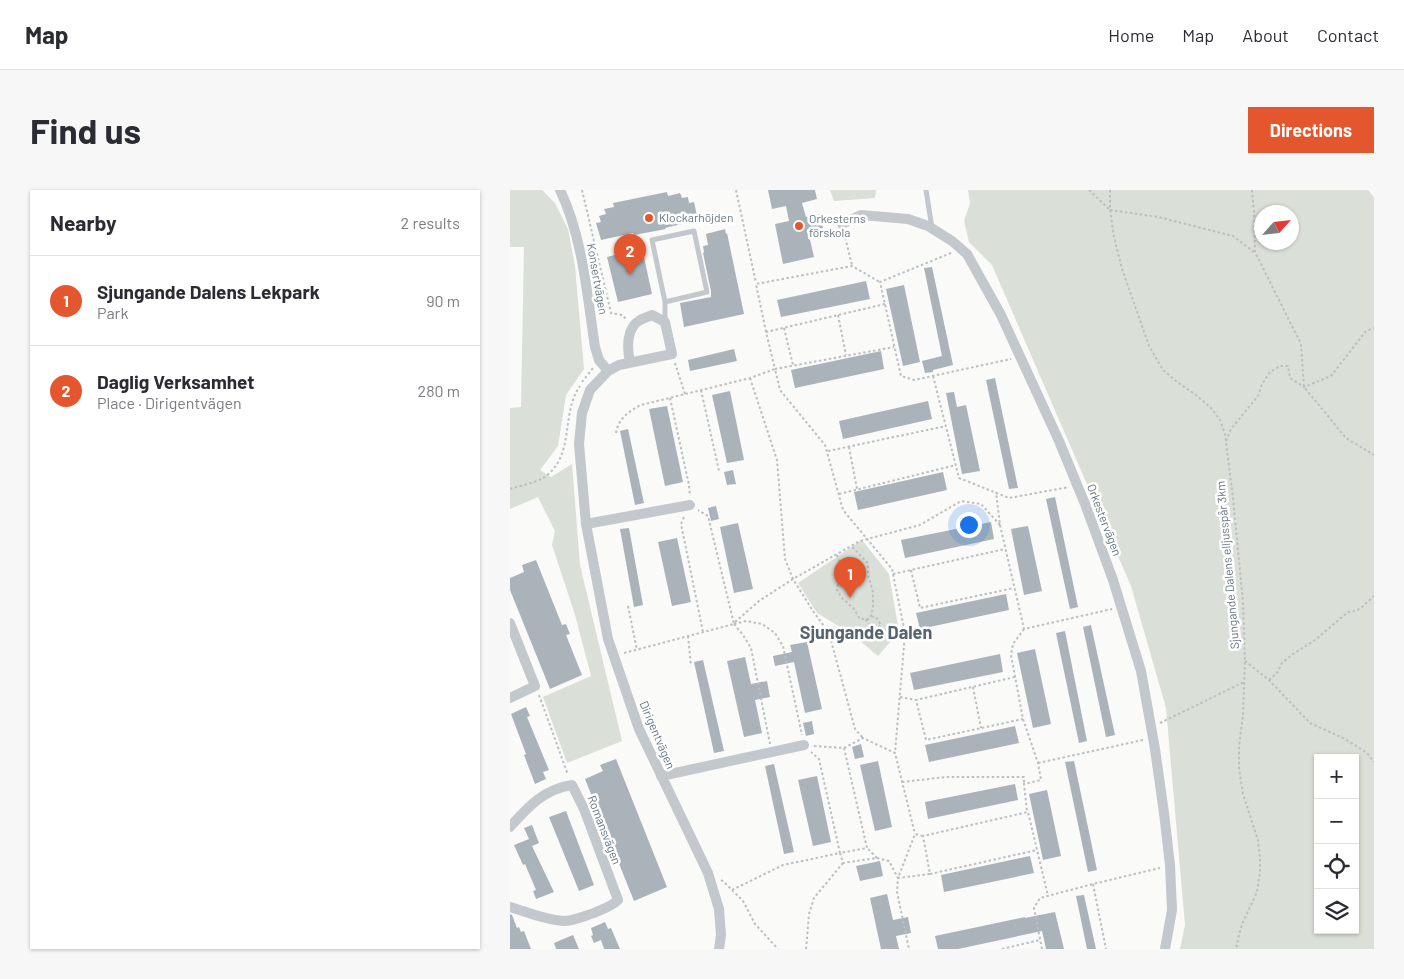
<!DOCTYPE html>
<meta charset="utf-8">
<style>
:root{--surface:#fff;--page:#f7f7f7;--text:#2b2b33;--muted:#7c7c81;--line:#e1e1e2;--accent:#e4572e}
body{margin:0;font-family:Barlow,sans-serif;background:var(--page);color:var(--text)}
.controls{position:absolute;right:15px;bottom:15px;display:grid;overflow:hidden;border-radius:0px;box-shadow:0 1px 4px #0004}
.controls button{width:45px;height:45px;display:grid;place-items:center;padding:0;border:0;border-bottom:1px solid var(--line);background:var(--surface);color:var(--text);font:25px sans-serif}
.compass{position:absolute;left:744px;top:15px;width:45px;height:45px;border-radius:50%;background:var(--surface);box-shadow:0 1px 4px #0004;rotate:63deg}
.you{position:absolute;left:458px;top:334px;width:18px;height:18px;margin:-12px;border:4px solid #fff;border-radius:50%;background:#1a73e8;box-shadow:0 0 0 8px #1a73e833}
.badge{display:grid;place-items:center;width:32px;height:32px;border-radius:50%;background:var(--accent);color:#fff;font-size:16px;font-weight:700}
.pin{position:absolute;translate:-50% -41px;filter:drop-shadow(0 1px 2px #0008)}
.pin::after{content:'';position:absolute;top:26px;width:18px;height:15px;background:inherit;clip-path:polygon(0 0,100% 0,50% 100%)}
.list{margin:0;padding:0;list-style:none}
h2{display:flex;justify-content:space-between;align-items:center;height:65px;margin:0;padding:0 20px;font-size:21px}
h2 small{font-size:16px;font-weight:400;color:var(--muted)}
.list li{display:grid;grid-template-columns:32px 1fr auto;gap:15px;align-items:center;box-sizing:border-box;height:90px;padding:0 20px;border-top:1px solid var(--line)}
.list b{display:block;font-size:19px;white-space:nowrap}
.list p{margin:0;font-size:16px;white-space:nowrap;color:var(--muted)}
.list em{font-size:16px;font-style:normal;color:var(--muted)}
.icon{flex:none;width:28px;height:28px;fill:none;stroke:currentColor;stroke-width:2;stroke-linecap:round;stroke-linejoin:round}
.map{position:relative;flex:none;width:864px;height:759px;overflow:hidden;border-radius:0px}
header{display:flex;align-items:center;gap:30px;box-sizing:border-box;height:70px;padding:0 25px;background:var(--surface);border-bottom:1px solid var(--line)}
header strong{font-size:24px}
nav{display:flex;gap:28px;margin-inline-start:auto;font-size:18px}
.intro{display:flex;align-items:center;justify-content:space-between;box-sizing:border-box;height:120px;padding:0 30px}
h1{margin:0;font-size:35px}
.button{padding:12px 22px;border-radius:0px;background:var(--accent);color:#fff;font-size:18px;font-weight:700}
main{display:flex;gap:30px;padding:0 30px}
aside{flex:1;background:var(--surface);border-radius:0px;box-shadow:0 1px 4px #0004}
.map>svg:first-child{display:block}
.green{fill:#dadfd7;fill-rule:evenodd}
.building{fill:#aab3b9}
.lines{fill:none;stroke-linecap:round;stroke-linejoin:round}
.path{stroke:#bbbfc2;stroke-width:2;stroke-dasharray:2.5 2.5;stroke-linecap:butt}
.service{stroke:#c3c8cc;stroke-width:5}
.minor{stroke:#c3c8cc;stroke-width:10}
.poi-dot{fill:#e4572e;stroke:#fff;stroke-width:2}
.labels{text-anchor:middle;stroke-width:5;stroke-linejoin:round;paint-order:stroke}
.poi-label{font-size:12px;fill:#657683;stroke:#fff;text-anchor:start}
.street-label{font-size:12px;fill:#657683;stroke:#fff}
.district-label{font-size:18px;font-weight:bold;fill:#57646e;stroke:#fff}
</style>
<header>
<strong>Map</strong>
<nav><a>Home</a><a>Map</a><a>About</a><a>Contact</a></nav>
</header>
<div class="intro"><h1>Find us</h1><a class="button">Directions</a></div>
<main>
<aside>
<h2>Nearby<small>2 results</small></h2>
<ul class="list">
<li><span class="badge">1</span><div><b>Sjungande Dalens Lekpark</b><p>Park</p></div><em>90 m</em></li>
<li><span class="badge">2</span><div><b>Daglig Verksamhet</b><p>Place · Dirigentvägen</p></div><em>280 m</em></li>
</ul>
</aside>
<div class="map">
<svg width="864" height="759" viewBox="0 0 864 759">
<rect width="100%" height="100%" fill="#fafaf8"/>
<path class="green" d="M0 0H32L45 13 58 39 65 76 74 179 56 205 48 256 30 280 41 287 62 274 70 375 112 551 57 573 33 507 81 486 65 425 42 355 45 341 28 307 0 319V218L11 217 14 57H0Z
M320 0H366L365 8 324 11Z
M458 0H858L864 7V759H670L675 735 656 518 621 396 482 75 459 52 454 31 460 13ZM782 22V52H752V22ZM808 568H845V740H808Z
M352 350 379 384 389 442 368 466 343 445 307 423 288 393Z"/>
<path class="building" d="M258 0H305L307 9 292 13 296 27 310 24 313 38 298 41 304 67 273 74 265 34 279 31 276 16 262 19Z
M157 2 158 6 170 3 172 8 178 7 179 13 184 12 188 30 155 38 156 39 124 45 123 43 91 50 86 33 91 32 89 26 96 24 94 19 104 17 103 13Z
M215 39 216 44 217 43 234 124 174 137 170 113 201 107V101L193 63 194 62 193 56 198 55 196 44Z
M132 58 142 104 108 112 97 67Z
M422 77 443 175 423 180V182L415 183 412 171 432 166 414 78Z
M356 91 360 109 271 127 267 110Z
M394 95 410 172 393 176 376 99Z
M224 159 227 171 180 181 178 170Z
M371 161 374 179 285 198 281 180Z
M485 188 508 298 499 299 476 190Z
M220 201 234 270 217 273 202 205Z
M444 202 447 217 456 215 470 281 452 284 436 203Z
M418 211 422 229 333 249 329 231Z
M157 216 173 292 155 296 139 219Z
M118 239 134 313 125 315 110 241Z
M223 280 226 294 217 295 214 282Z
M433 282 437 300 348 320 344 302Z
M545 307 568 417 560 419 536 309Z
M206 316 209 329 201 331 198 318Z
M481 332 484 349 395 368 391 350Z
M228 333 243 399 224 403 210 337Z
M518 336 532 401 514 405 501 339Z
M119 338 133 415 124 417 110 339Z
M167 348 181 412 162 416 148 352Z
M26 370 52 435 56 434 60 444 56 445 72 485 40 499 0 400V388L14 382 12 375Z
M496 404 499 420 410 439 406 423Z
M581 435 605 545 596 547 573 437Z
M555 441 577 551 569 553 546 443Z
M297 452 312 519 295 523 284 472 265 476 263 466 282 462 280 455Z
M525 459 541 534 523 538 507 463Z
M490 464 493 482 404 500 400 483Z
M235 467 241 494 257 491 260 507 245 510 252 543 234 547 217 471Z
M193 470 214 561 204 563 184 472Z
M16 517 20 526 17 527 39 580 33 582 36 589 25 594 14 565 16 564 1 524Z
M302 531 304 544 296 546 293 533Z
M505 536 509 553 419 572 415 555Z
M351 554 354 567 345 569 342 557Z
M106 569 157 697 124 711 75 589 93 581 90 575Z
M368 571 382 637 365 641 350 575Z
M564 571 587 680 578 682 555 572Z
M264 574 284 662 274 664 255 576Z
M307 586 321 652 303 656 288 590Z
M505 594 508 610 418 629 415 612Z
M537 600 551 666 533 670 519 604Z
M56 621 84 695 69 701 39 627Z
M22 635 29 653 22 656 44 702 26 709 23 701 26 700 15 674 13 675 4 655 19 649 14 638Z
M520 666 524 683 434 702 431 685Z
M370 671 373 686 350 691 346 676Z
M377 704 383 730 398 727 401 743 386 746 389 759H371L360 708Z
M574 705 586 759H577L566 706Z
M545 722 554 759H536L532 741 448 759H428L425 746 515 727V728Z
M0 724 2 725 7 738 9 737 11 742 14 741 21 759H0Z
M95 732 98 739 101 738 110 759H94L91 750 84 753 81 746 83 745 81 738Z
M63 745 69 759H46L44 753Z"/>
<g class="lines">
<path class="path" d="M72 0 101 123 112 125 117 130
M226 0 246 93
M579 0 600 20
M600 0V20L604 47 612 79 639 156 653 180 667 192 686 205 701 218 710 230 715 244 723 308 733 412 735 471 733 524 729 557V578L733 604 748 650 750 668V682L747 702 732 734 729 745 726 759
M742 0 744 22 745 62 791 154 794 197 836 248 864 265
M600 20 648 27 723 46 744 62
M334 43 342 75
M441 63 370 92 391 186 404 190 501 169
M375 114 256 142 265 179 384 157
M328 125 336 165
M274 138 283 175
M256 142 246 94 342 76 370 92
M165 173 175 204
M423 186 449 288 499 308 559 297
M240 188 267 270 275 369 283 389 303 421 319 443 345 539 353 548
M72 192 83 178
M191 200 209 281
M160 208 179 295 180 306
M106 243C108 229 119 221 131 215L240 188 265 179 270 200 315 255 333 320 382 379 395 443 385 563
M716 251 721 239 748 206 752 194 760 182 770 176H778L780 188 794 197 821 186 856 141 864 138
M339 257 347 299
M318 261 436 236
M0 299C9 296 25 293 33 288 66 267 50 224 70 196
M329 304 446 275
M174 327 171 334 193 442
M490 335 514 439 602 419
M327 365 331 376 327 400 332 408 344 419 350 429H359L361 426 363 417V402L358 385V373L341 356
M401 380 410 418 504 398
M383 384 495 359
M118 416 127 460
M356 429 360 436 364 441 371 435 366 427 361 426
M225 432 249 411 283 389 350 351 410 335 451 311 471 314 490 335 486 302
M224 434 236 431 252 434 265 443 273 456 292 545
M224 434 233 445 241 458 260 554
M514 439 503 454 501 465 513 529 528 573 531 590 514 594 517 621
M178 446 181 476
M114 463 224 434 198 326 188 320
M735 471 759 490 800 533 835 549 857 563 864 572
M505 487 406 510 416 550 513 529
M759 490 767 483 772 473 783 464 805 450 838 422 846 421 852 417 864 406
M463 497 471 538
M29 505 58 585
M390 507 406 510
M650 533 734 492
M304 556 334 558 357 658 330 663 333 673 367 668 357 658
M334 558 353 548 385 563 405 644
M528 573 633 550
M392 592 436 587H514V594
M413 646 405 644 388 688 420 684 413 646 518 622 538 706
M367 668 379 671 388 688 387 702 399 759
M420 684 527 660
M211 690 214 692 233 711 245 734 268 759
M583 694 596 759
M222 700 273 675 330 663 309 569 301 562
M296 759 299 724 304 708 333 673
M492 759 530 750
M532 759 524 718 530 708 583 694 650 678"/>
<path class="service" d="M416 0 422 38
M155 132V112L142 50 184 41 197 102 155 112"/>
<path class="minor" d="M50 0C73 48 77 105 85 157L89 170 98 181
M332 34 351 25 398 29 418 36 442 51 457 64 491 125 549 251 575 314 603 390 631 481 645 559 654 623 660 675 662 720 655 759
M120 172C117 159 116 138 130 130 134 128 138 127 142 125L155 132 162 164 109 175 98 181 80 200 72 223 69 254 76 334 98 449 129 539 198 683 209 719 211 745 209 759
M76 334 180 315
M0 433 25 496 0 508
M151 586 294 555
M0 637C18 617 34 599 62 595L74 619 108 710C101 717 92 719 84 723 74 726 64 731 53 731 35 730 17 722 0 717"/>
</g>
<g class="poi-dot">
<circle cx="139" cy="28" r="5"/>
<circle cx="289" cy="36" r="5"/>
</g>
<g class="labels">
<g class="poi-label">
<text x="149" y="32">Klockarhöjden</text>
<text x="299" y="33">Orkesterns<tspan x="299" dy="14">förskola</tspan></text>
</g>
<g class="street-label">
<text transform="translate(87 89) rotate(80)" y="4">Konsertvägen</text>
<text transform="translate(594 330) rotate(69)" y="4">Orkestervägen</text>
<text transform="translate(718 375) rotate(-95)" y="4">Sjungande Dalens elljusspår 3km</text>
<text transform="translate(147 545) rotate(67)" y="4">Dirigentvägen</text>
<text transform="translate(94 640) rotate(69)" y="4">Romansvägen</text>
</g>
<g class="district-label">
<text x="356" y="449">Sjungande Dalen</text>
</g>
</g>
</svg>
<div class="controls">
<button>+</button>
<button>−</button>
<button><svg class="icon" aria-label="locate" viewBox="0 0 24 24"><circle cx="12" cy="12" r="6"/><path d="M12 2v4M12 18v4M2 12h4M18 12h4"/></svg></button>
<button><svg class="icon" aria-label="layers" viewBox="0 0 24 24"><path d="M12 4l9 5-9 5-9-5zM3 14l9 5 9-5"/></svg></button>
</div>
<svg class="compass" viewBox="-18 -18 36 36"><path d="M0-13l5 13h-10z" fill="#e53935"/><path d="M0 13l5-13h-10z" fill="#7c7c81"/></svg>
<div class="you"></div>
<div class="pin badge" style="left:340px;top:408px">1</div>
<div class="pin badge" style="left:120px;top:85px">2</div>
</div>
</main>
